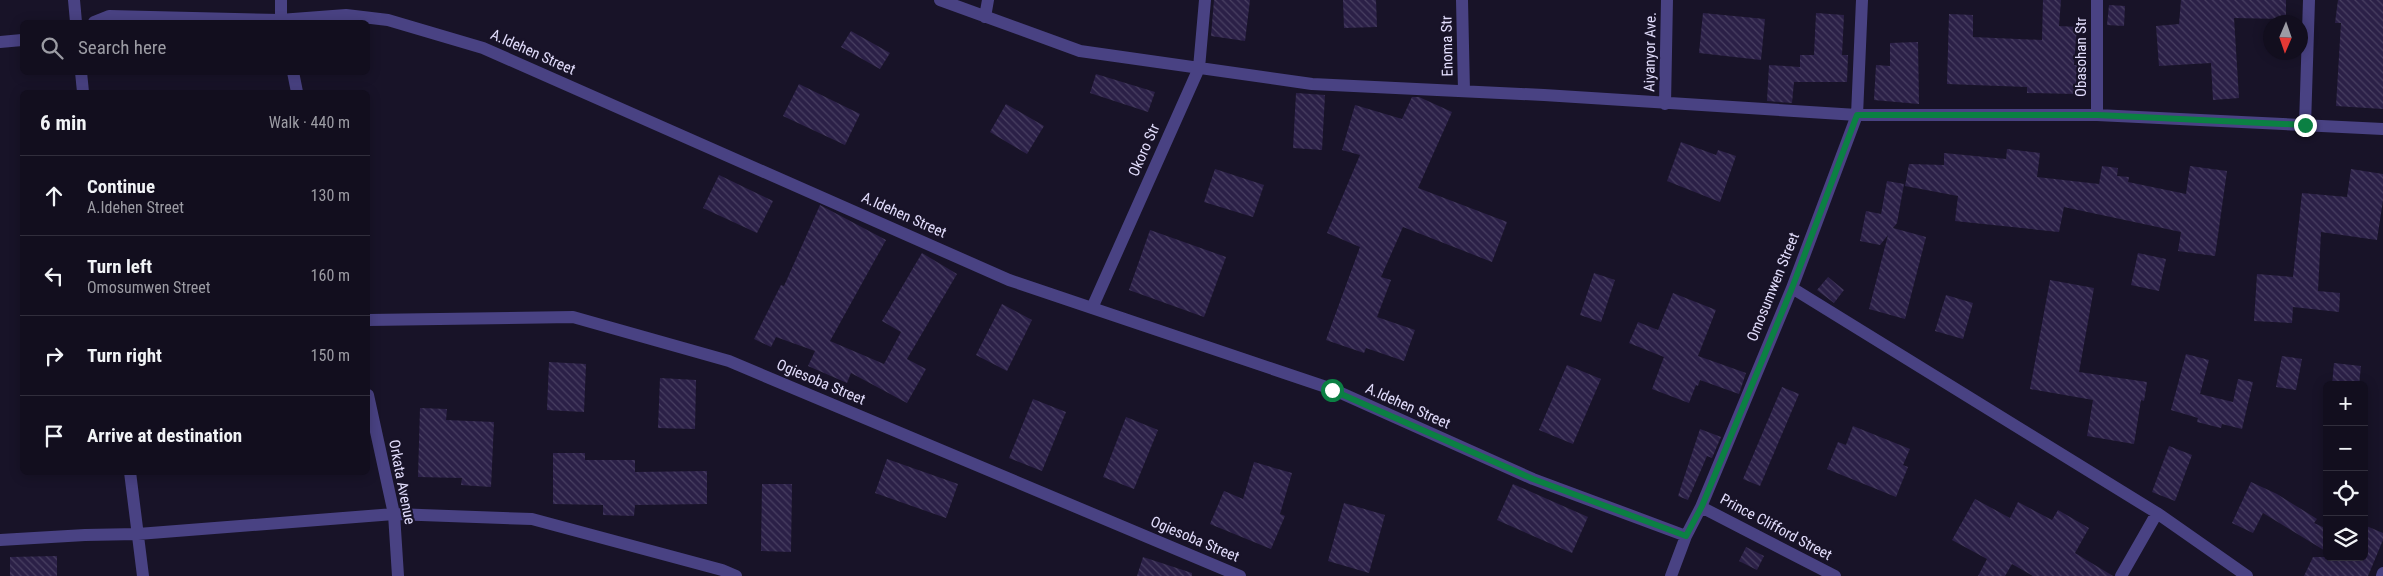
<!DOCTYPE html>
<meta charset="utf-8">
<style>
:root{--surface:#120e1e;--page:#1f1c2b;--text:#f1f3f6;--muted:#9c9ca4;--line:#312e3c}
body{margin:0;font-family:"Roboto Condensed",sans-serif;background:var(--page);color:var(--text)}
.controls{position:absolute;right:15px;bottom:15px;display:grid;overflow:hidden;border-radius:8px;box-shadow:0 2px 12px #0003}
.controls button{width:45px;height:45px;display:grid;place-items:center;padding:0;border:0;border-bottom:1px solid var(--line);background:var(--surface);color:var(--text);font:25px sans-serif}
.compass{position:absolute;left:2263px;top:15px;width:45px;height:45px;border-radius:50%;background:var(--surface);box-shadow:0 2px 12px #0003;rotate:182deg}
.stop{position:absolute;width:15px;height:15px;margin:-11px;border:4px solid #0b8043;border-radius:50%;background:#fff}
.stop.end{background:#0b8043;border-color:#fff;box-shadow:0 1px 5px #0008}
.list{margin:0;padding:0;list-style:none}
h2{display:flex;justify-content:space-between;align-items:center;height:65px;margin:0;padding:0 20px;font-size:21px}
h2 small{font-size:16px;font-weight:400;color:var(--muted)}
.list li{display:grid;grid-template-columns:32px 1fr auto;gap:15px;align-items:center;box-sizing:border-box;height:80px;padding:0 20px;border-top:1px solid var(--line)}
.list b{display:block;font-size:19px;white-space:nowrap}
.list p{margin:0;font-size:16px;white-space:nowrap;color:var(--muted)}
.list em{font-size:16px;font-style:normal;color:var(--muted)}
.icon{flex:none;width:28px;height:28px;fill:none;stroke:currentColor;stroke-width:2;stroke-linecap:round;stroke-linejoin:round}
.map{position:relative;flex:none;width:2383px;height:576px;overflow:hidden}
.search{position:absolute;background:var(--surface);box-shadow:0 2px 12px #0003;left:20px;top:20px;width:350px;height:55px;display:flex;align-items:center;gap:12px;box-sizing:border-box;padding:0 18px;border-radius:8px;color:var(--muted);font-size:19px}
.panel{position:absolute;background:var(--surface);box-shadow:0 2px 12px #0003;left:20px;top:90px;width:350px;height:385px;border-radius:8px}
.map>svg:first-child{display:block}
.building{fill:url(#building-back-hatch)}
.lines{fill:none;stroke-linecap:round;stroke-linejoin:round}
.street{stroke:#494283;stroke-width:12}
.route{stroke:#0b8043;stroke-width:6}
.labels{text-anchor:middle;stroke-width:4.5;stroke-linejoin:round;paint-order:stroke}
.street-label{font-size:15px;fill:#e2ddfc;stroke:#181328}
</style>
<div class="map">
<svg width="2383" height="576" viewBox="0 0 2383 576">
<defs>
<pattern id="building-back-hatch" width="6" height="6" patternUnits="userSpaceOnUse" patternTransform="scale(1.25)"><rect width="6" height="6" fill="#2b2047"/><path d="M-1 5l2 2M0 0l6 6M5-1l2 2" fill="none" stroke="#494062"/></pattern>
</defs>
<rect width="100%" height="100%" fill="#181328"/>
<path class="building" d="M1214 0H1250L1245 41 1211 36Z
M1343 0H1376L1377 27 1344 28Z
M2043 0H2061L2059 26 2077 27 2074 65H2077L2076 94 2027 93V87L1947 84 1949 14 1973 15V37L2042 40Z
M2181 0H2286V19L2234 18 2239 98 2213 100 2211 63 2159 66 2156 26 2179 24Z
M2338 0H2383V109L2336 106 2341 23H2335Z
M2109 5 2125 6 2124 26 2107 25Z
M1703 13 1765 19 1761 60 1699 53Z
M1816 13 1844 15 1842 55H1848L1847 82H1794L1792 103 1767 101 1769 65 1800 67V55H1814Z
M851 31 890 53 880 69 841 47Z
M1918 42 1919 104 1874 100 1876 65 1890 66V43Z
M1096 74 1155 92 1148 112 1090 93Z
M799 84 860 114 845 145 783 116Z
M1296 93 1325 95 1322 150 1293 148Z
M1412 97H1419L1452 112 1418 188 1507 222 1492 262 1403 227 1381 277 1391 280 1377 317 1415 330 1404 361 1366 348 1364 353 1326 340 1360 247 1327 233 1360 155 1342 150 1355 105 1402 119Z
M1006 104 1044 126 1027 154 990 132Z
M1681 142 1716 155 1718 150 1736 156 1720 202 1667 181Z
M2007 149 2040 153 2037 177 2099 184 2102 166 2118 168 2117 176 2129 177 2128 182 2186 194 2190 166 2227 171 2215 256 2178 251 2181 232 2064 207 2059 232 1955 221 1958 196 1905 186 1909 164 1944 165V153L2006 159Z
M1215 169 1264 185 1253 217 1204 202Z
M2351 169 2383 174V200L2377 240 2321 232 2318 291 2340 293 2339 312 2293 307 2292 323 2254 321 2257 274 2293 277 2302 193 2347 197Z
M719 175 773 201 757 233 703 208Z
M1887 181 1904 184 1897 223 1893 228 1926 237 1905 319 1869 309 1888 235 1880 245 1860 241 1866 211 1881 214Z
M820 205 886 240 830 341 884 364 901 332 882 321 922 253 957 274 907 359 926 369 907 403 851 373 847 383 808 366 815 351 776 337 771 347 754 339 781 285 784 286Z
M1150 230 1226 257 1204 317 1129 290Z
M2138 253 2166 259 2159 291 2131 285Z
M1594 273 1615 280 1601 322 1580 315Z
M1828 277 1844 290 1834 303 1817 290Z
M2050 280 2094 288 2079 372 2147 382 2144 401 2141 400 2134 444 2087 436 2093 400 2030 389Z
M1673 293 1716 310 1698 356 1746 373 1739 394 1700 380 1698 386 1696 385 1689 403 1652 389 1664 357 1629 343 1638 322 1658 330Z
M1946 295 1973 303 1963 339 1935 331Z
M1002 304 1032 320 1007 371 976 355Z
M2186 354 2209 360 2200 394 2233 402 2238 379 2253 382 2242 429 2222 424 2221 428 2197 422 2198 418 2171 410Z
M2282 356 2302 359 2296 390 2276 387Z
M549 362 586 364 584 412 547 410Z
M2334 363 2361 366 2359 385H2332Z
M1567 365 1601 379 1573 444 1539 430Z
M660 378 696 380 695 429 658 428Z
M1782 387 1799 394 1760 486 1743 479Z
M1033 399 1066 412 1042 471 1009 458Z
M420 408 447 409 446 420 494 422 491 487 461 485 462 478 418 477Z
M1126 417 1158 430 1134 489 1103 477Z
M1853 426 1910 449 1903 465 1908 467 1896 497 1827 469 1838 442 1846 445Z
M1700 429 1721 437 1712 458 1707 456 1688 500 1678 496Z
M2169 446 2192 455 2175 501 2152 492Z
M553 453H585V460H635V472L707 471V504L635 505 634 516 603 515V505L553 504Z
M887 459 958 484 946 518 875 493Z
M1254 462 1292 473 1280 514 1285 516 1271 549 1210 524 1224 491 1243 499Z
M2251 482 2277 494 2317 519 2314 523 2327 529V552L2263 513 2253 533 2232 523Z
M762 484H792L791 552 761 551Z
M1513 484 1588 517 1572 553 1497 520Z
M1975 499 2010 518 2018 502 2052 520 2058 510 2089 528 2075 553 2113 576H2033L2012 564 2005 576H1978L1987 559 1952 540Z
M1344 503 1385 515 1369 573 1328 561Z
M2364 525 2383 533V540L2368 576H2304L2313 557H2364Z
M1746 547 1764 556 1757 570 1739 561Z
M57 556V576H10V557Z
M1143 557 1192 573V576H1137Z"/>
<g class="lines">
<path class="street" d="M74 0 76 22
M281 0V22
M940 0 1080 51 1312 84 1544 95 1857 115H2097L2383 129
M1462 0 1464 91
M2097 0V115
M985 17 988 0
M94 22 109 16 280 20 346 15 388 20 483 48 1009 280 1332 389 1533 479 1686 536
M0 42 22 40
M81 72 83 92
M293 72 297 92
M1665 104 1667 0
M2305 125 2309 0
M1792 288 2157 513 2247 576
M1092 308 1199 68 1205 0
M368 320 573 317 729 361 1240 576
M368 395 394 514 398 576
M130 472 143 576
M1701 507 1835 576
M0 540 85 535 138 534 394 514 532 519 722 570 736 576
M1671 576 1686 536 1701 507 1792 288 1857 115 1862 0
M2121 576 2157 513
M2382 576 2383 573"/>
</g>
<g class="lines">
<path class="route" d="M1332 390 1533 479 1686 536 1702 506 1792 288 1857 115H2098L2305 125"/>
</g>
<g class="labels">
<g class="street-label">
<text transform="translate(1447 46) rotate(-91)" y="5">Enoma Str</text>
<text transform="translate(533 52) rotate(24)" y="5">A.Idehen Street</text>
<text transform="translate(1650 52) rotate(-89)" y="5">Aiyanyor Ave.</text>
<text transform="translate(2081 57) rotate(-90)" y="5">Obasohan Str</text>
<text transform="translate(1144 150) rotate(-66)" y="5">Okoro Str</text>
<text transform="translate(904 215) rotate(24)" y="5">A.Idehen Street</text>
<text transform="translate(1773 287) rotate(-68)" y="5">Omosumwen Street</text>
<text transform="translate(821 382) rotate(23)" y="5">Ogiesoba Street</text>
<text transform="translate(1408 406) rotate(24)" y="5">A.Idehen Street</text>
<text transform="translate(402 482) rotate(79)" y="5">Orkata Avenue</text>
<text transform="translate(1776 527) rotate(28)" y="5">Prince Clifford Street</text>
<text transform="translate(1195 539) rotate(23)" y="5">Ogiesoba Street</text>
</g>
</g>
</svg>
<div class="controls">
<button>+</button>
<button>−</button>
<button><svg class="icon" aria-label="locate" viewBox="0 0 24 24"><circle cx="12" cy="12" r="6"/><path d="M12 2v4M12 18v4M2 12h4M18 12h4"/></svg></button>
<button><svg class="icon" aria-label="layers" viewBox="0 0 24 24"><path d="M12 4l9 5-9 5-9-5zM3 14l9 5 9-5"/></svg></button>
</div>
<svg class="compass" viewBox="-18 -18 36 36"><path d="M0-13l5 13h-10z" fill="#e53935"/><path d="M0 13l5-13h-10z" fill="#9c9ca4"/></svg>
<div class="stop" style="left:1332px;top:390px"></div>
<div class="stop end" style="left:2305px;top:125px"></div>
<div class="search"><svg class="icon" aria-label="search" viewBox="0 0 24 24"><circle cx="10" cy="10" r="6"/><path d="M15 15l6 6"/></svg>Search here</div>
<section class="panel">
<h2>6 min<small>Walk · 440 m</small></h2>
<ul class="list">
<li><svg class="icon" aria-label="ahead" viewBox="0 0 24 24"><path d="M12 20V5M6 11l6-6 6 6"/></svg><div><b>Continue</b><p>A.Idehen Street</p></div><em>130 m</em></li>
<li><svg class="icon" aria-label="left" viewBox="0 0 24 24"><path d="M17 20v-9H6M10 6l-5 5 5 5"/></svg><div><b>Turn left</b><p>Omosumwen Street</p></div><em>160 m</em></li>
<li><svg class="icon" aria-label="right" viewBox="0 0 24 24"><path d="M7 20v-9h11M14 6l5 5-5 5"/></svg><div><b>Turn right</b></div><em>150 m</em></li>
<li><svg class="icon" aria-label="arrive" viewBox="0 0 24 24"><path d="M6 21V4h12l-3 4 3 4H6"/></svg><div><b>Arrive at destination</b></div></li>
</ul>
</section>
</div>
